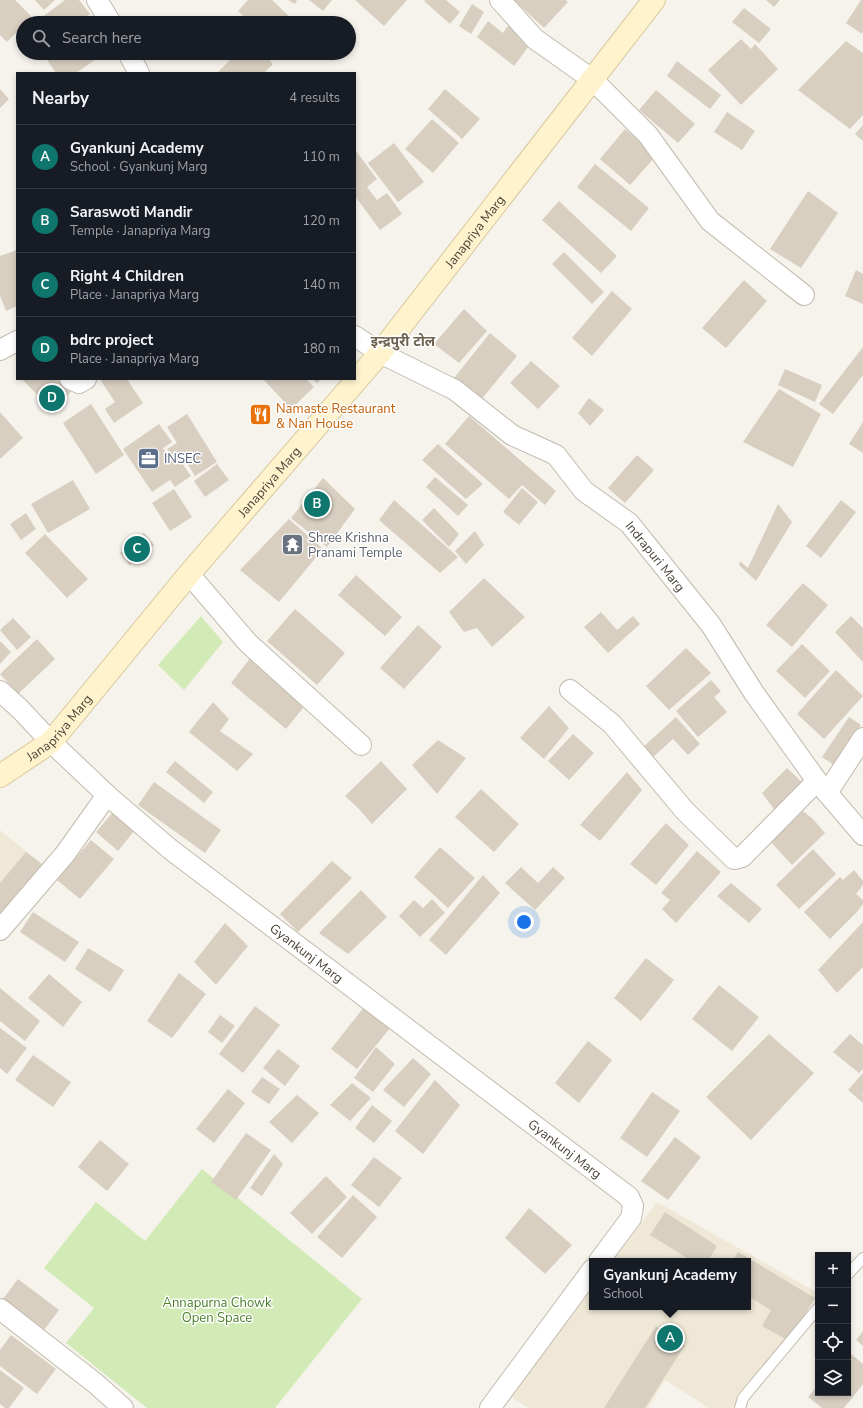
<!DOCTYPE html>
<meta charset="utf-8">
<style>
:root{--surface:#171b24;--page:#20242c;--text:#f1f3f6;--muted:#9ea1a6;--line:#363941;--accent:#0f766e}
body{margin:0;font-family:"Nunito Sans","Noto Sans Devanagari",sans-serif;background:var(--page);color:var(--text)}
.controls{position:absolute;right:12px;bottom:12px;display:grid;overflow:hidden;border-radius:0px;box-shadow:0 2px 6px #0003}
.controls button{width:36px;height:36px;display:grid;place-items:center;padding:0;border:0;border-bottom:1px solid var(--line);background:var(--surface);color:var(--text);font:20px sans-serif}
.you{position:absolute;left:524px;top:922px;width:14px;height:14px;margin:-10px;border:3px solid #fff;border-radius:50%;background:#1a73e8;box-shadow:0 0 0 6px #1a73e833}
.badge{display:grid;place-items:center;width:26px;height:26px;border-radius:50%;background:var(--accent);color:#fff;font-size:13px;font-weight:700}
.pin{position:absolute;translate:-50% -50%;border:2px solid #fff;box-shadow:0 1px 4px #0006}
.popup{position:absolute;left:589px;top:1258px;width:162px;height:52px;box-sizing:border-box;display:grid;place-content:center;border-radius:0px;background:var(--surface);filter:drop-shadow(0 1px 3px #0005);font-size:13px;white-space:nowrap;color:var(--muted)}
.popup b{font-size:15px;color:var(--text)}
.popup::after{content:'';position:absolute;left:50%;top:100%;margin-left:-8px;border:8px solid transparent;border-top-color:var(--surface)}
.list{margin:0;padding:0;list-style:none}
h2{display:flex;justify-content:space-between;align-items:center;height:52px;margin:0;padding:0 16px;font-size:17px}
h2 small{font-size:13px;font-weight:400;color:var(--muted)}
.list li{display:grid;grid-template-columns:26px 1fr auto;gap:12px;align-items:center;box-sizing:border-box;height:64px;padding:0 16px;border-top:1px solid var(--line)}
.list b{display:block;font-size:15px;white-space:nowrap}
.list p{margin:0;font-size:13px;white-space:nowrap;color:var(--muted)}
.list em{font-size:13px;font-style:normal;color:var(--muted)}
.icon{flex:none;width:22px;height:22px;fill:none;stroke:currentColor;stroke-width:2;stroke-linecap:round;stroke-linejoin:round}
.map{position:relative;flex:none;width:863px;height:1408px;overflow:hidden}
.search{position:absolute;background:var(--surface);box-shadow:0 2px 6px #0003;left:16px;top:16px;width:340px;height:44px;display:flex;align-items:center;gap:10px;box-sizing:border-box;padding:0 14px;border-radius:22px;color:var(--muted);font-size:15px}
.panel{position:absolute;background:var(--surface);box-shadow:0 2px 6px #0003;left:16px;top:72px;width:340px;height:308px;border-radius:0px}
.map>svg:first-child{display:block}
.education{fill:#efe8d6}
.green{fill:#d2eab5}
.building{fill:#d8cfc1}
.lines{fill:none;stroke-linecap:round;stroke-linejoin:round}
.lane-casing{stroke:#c2bbae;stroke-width:12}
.street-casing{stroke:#c2bbae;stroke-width:22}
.secondary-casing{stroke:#d6c79b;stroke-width:24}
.lane{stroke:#fff;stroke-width:10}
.street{stroke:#fff;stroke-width:20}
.secondary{stroke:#fff3cd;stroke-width:22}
.labels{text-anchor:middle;stroke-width:3;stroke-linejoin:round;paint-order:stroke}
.street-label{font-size:13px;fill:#4b4439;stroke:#fff}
.food-label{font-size:13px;fill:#c56008;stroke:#fff;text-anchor:start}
.service-label{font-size:13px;fill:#4e5e75;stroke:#fff;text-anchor:start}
.worship-label{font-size:13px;fill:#5b616d;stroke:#fff;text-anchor:start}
.park-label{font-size:13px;fill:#4a7f2a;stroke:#fff}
.neighbourhood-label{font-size:14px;font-weight:bold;fill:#6e6250;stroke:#fff}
</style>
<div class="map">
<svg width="863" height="1408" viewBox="0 0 863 1408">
<rect width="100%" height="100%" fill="#f6f3ec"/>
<path class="education" d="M0 830 47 868 0 923Z
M657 1202 818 1293V1296L733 1408H709L665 1380 648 1408H528L511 1397 592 1289V1307H748V1261H613Z"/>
<path class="green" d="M201 616 223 642 184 690 158 665Z
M202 1169 362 1299 275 1408H147L66 1343 94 1308 44 1268 96 1202 145 1241Z"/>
<path class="building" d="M0 0H15L32 17 26 23H23V26L7 42 0 35Z
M35 0H55L44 10Z
M65 0H79L90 14 79 23H45L41 18Z
M248 0H272L291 18 286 23H251L238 11Z
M288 0H297L295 4Z
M309 0H332L323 11Z
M355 0H407L384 26Z
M425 0H446L460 12 450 24 424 1Z
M514 0H566L568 2 544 28Z
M766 0H780L774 7Z
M861 0H863V31L862 34 846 23Z
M472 4 484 12 471 34 459 26Z
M744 8 771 29 759 43 732 22Z
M488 21 503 33 509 24 532 42 514 66 477 37Z
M741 39 751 49 755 44 778 69 741 105 708 70Z
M846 41 863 53V115L850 129 798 90Z
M51 53H105L76 73H56L45 57Z
M237 53H263L273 64 264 73H217Z
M677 61 721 95 710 109 667 76Z
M0 89 9 99 0 108Z
M445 89 480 119 462 139 428 109Z
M656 90 695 124 678 143 639 110Z
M727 112 755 131 742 150 714 132Z
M432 119 459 143 433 173 405 149Z
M863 125V141L855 134Z
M625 129 656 156 630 185 600 159Z
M394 143 424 182 398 202 368 163Z
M356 151 377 179 367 187 377 200 387 193 402 214 380 230 355 196V152Z
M595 164 649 208 631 231 577 187Z
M808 191 838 213 801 268 770 249Z
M559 201 617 256 601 273 542 220Z
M17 250V306L6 311 0 296V256Z
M564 252 604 292 592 304 552 264Z
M856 270 863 274V304L845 296Z
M744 280 767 301 726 348 702 328Z
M612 291 632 309 592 356 572 338Z
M464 309 487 331 459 363 434 344Z
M490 333 517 356 481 400 454 378Z
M863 347V375L833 414 819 404Z
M531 361 560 386 538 409 510 383Z
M785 369 822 385 815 402 778 385Z
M22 379H69L76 387 52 410Z
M104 379H127L143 403 114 423 105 409 115 402 101 381Z
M263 379H306L314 387 291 409Z
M312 379H321L317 383Z
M779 389 821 414 793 467 743 442Z
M589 398 604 410 590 426 578 413Z
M91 404 124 455 96 474 63 423Z
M0 412 23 438 0 459Z
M187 414 217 462 195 476 180 452 173 457 167 449 177 443 167 427Z
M469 416 556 491 545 505 522 485 509 499 445 444Z
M863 422V453L849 444Z
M159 424 172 442 163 448 171 460 177 456 191 476 175 487 170 480 152 492 123 449Z
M438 444 483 484 466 499 422 460Z
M637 455 654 470 625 503 608 488Z
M217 464 229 480 205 497 194 481Z
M435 477 468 505 458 516 426 487Z
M323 478 355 509 327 547 291 518Z
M73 480 90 509 48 533 31 504Z
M522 488 538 502 519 525 503 512Z
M174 489 192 517 170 531 152 503Z
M394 500 458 557 440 573 379 520Z
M841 500 856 512 821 558 806 546Z
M778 504 792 522 756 581 739 565 740 561 748 568Z
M434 508 459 534 449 547 422 520Z
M26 513 36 529 21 540 10 524Z
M289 519 323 549 279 602 240 570Z
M475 531 484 545 466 564 455 551Z
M144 533 154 545 130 565 120 553Z
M45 534 88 579 67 598 25 553Z
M356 575 402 617 385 636 338 595Z
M484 578 525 617 492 647 477 628 464 632 449 612Z
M803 583 828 605 792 647 766 625Z
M295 609 345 653 317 685 267 641Z
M601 612 617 630 633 616 640 624 608 653 584 627Z
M851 616 863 628V662L835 632Z
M13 618 31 637 17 650 0 630Z
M418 625 442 647 404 689 380 668Z
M37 639 55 659 18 694 0 674Z
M0 641 11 652 0 664Z
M802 644 830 671 805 698 776 671Z
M686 648 711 673 669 710 646 686Z
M251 657 307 703 286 729 231 683Z
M836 670 863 696 824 739 797 714Z
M711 680 721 691 714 697 727 712 698 737 676 711Z
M213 702 229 719 220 731 253 754 237 771 189 732Z
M549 706 569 728 544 759 520 738Z
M676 717 700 744 688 755 673 739 651 759 642 748Z
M849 717 861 725 834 765 822 757Z
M573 734 594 753 569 780 548 761Z
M438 740 466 758 437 794 412 765Z
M175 761 213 792 204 803 166 772Z
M381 761 407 789 372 824 359 809 345 796Z
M787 768 804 784 774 809 762 793Z
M627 772 642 790 600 841 580 825Z
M154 782 221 830 205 853 138 805Z
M481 789 519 824 494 852 455 817Z
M803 811 813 819 825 833 792 865 771 842Z
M113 812 135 830 118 851 96 832Z
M666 823 689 845 656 885 630 864Z
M91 840 114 859 80 899 57 880Z
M440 847 475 878 448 908 414 877Z
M813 849 836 874 799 909 776 885Z
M697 851 721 872 676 923 662 909 670 900 661 893Z
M26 852 47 868 0 923V883Z
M332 861 352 878 298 932 280 914Z
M521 867 538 883 553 867 565 878 535 910 505 883Z
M854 870 863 881V885L856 894 863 900V904L857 912 830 939 804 912 840 877 843 880Z
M483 875 500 893 446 955 429 940Z
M731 883 762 909 749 923 717 896Z
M361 890 387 917 348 954 319 933Z
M432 899 445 913 420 937 399 916 414 900 423 908Z
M33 912 79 942 65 962 20 932Z
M863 922V967L837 993 818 970Z
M225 923 248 946 216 985 194 962Z
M88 948 124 970 110 992 75 969Z
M646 958 674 980 641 1021 614 998Z
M179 973 206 994 172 1038 147 1021Z
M49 974 82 1002 63 1027 28 998Z
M719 985 759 1017 732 1051 692 1019Z
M0 988 40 1021 25 1041 0 1021Z
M255 1006 280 1025 243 1073 219 1054Z
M364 1007 390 1028 357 1069 331 1049Z
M220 1015 235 1026 222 1043 208 1032Z
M0 1028 27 1048 7 1074 0 1068Z
M769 1034 814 1073 751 1140 706 1097Z
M850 1034 863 1045V1069L859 1073 833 1052Z
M588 1041 612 1060 579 1103 555 1083Z
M376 1047 395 1064 373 1092 354 1078Z
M278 1049 300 1066 285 1086 263 1068Z
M33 1055 71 1082 53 1107 15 1080Z
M413 1058 431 1074 404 1107 383 1090Z
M863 1073V1093L862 1095 863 1096V1103L848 1090Z
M262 1077 280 1089 269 1104 251 1092Z
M435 1080 460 1105 423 1154 395 1131Z
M352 1083 371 1098 350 1121 330 1105Z
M228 1089 245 1103 214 1143 196 1129Z
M652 1092 680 1111 647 1157 620 1138Z
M297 1095 319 1113 292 1143 269 1122Z
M372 1105 392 1121 374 1143 355 1128Z
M246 1133 271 1150 236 1200 211 1182Z
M675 1137 701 1157 668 1200 641 1181Z
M100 1140 129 1164 107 1191 78 1167Z
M274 1154 283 1164 262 1196 250 1188Z
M374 1157 402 1178 379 1207 351 1185Z
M326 1176 347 1197 312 1234 290 1213Z
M353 1195 377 1217 342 1258 317 1237Z
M529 1208 572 1245 545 1274 505 1238Z
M665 1212 717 1246 708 1261H692L650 1235Z
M738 1252 815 1298 789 1341 762 1326 771 1310 748 1296V1261H733Z
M18 1279 59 1310 44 1330 3 1299Z
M656 1326 685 1345 645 1408H604Z
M863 1331V1346L856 1340Z
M11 1335 56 1369 37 1394 0 1366V1350Z
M848 1351 863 1364V1384L844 1408H822L808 1397 818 1385V1393H848Z
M0 1370 24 1388 9 1408H5L0 1404Z"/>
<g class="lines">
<defs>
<path id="lane" d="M848 1274 863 1258
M740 1408 743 1398 818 1308"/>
<g id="street">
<path d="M97 0 111 23"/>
<path d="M500 0 535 39 593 80 648 135 710 221 804 295"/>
<path d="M128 53 139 73"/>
<path id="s1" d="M355 336 380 353 455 390 512 435 556 455 584 491 629 523 711 625 754 693 817 781 863 835"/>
<path d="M0 350 17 341"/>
<path d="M70 379 79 383 86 379"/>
<path d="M189 574 248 643 361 745"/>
<path d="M570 690 612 724 685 811 734 859 742 857 817 781"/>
<path id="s2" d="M0 691 20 709 51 742 107 795 170 849 629 1197 633 1206 631 1218 599 1261"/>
<path d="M827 793 863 738"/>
<path d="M0 930 65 854 107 795"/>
<path d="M0 1309 95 1383 123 1408"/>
<path d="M490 1408 592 1270"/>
</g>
<g id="secondary">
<path id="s3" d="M0 776 51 742 189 574 380 353 654 0"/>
</g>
</defs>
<use href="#lane" class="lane-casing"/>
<use href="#street" class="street-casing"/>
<use href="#secondary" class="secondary-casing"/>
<use href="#lane" class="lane"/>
<use href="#street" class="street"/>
<use href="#secondary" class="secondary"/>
</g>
<defs>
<symbol id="restaurant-square" viewBox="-11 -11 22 22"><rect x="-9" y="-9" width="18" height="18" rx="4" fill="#e8710a" stroke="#fff"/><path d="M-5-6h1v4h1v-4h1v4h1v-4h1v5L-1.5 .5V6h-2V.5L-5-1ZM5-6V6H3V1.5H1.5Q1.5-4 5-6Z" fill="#fff"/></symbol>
<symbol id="office-square" viewBox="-11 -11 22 22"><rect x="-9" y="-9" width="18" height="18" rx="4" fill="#5c6f8a" stroke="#fff"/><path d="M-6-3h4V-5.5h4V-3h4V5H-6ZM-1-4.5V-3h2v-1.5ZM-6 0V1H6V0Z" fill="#fff"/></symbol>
<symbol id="temple-square" viewBox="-11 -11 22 22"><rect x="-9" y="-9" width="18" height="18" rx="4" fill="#6b7280" stroke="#fff"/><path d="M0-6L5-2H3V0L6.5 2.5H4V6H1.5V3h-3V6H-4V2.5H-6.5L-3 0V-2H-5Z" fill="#fff"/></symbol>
</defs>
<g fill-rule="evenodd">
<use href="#restaurant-square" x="248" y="402" width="25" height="25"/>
<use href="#office-square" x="136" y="446" width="25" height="25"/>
<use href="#temple-square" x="280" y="532" width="25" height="25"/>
</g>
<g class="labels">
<g class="street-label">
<text dy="5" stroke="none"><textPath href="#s3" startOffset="725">Janapriya Marg</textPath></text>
<text dy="5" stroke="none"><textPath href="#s3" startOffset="401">Janapriya Marg</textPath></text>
<text dy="5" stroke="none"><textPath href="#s1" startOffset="378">Indrapuri Marg</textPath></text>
<text dy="5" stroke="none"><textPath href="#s3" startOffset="77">Janapriya Marg</textPath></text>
<text dy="5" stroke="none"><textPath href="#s2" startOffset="404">Gyankunj Marg</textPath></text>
<text dy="5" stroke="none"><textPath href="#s2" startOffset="728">Gyankunj Marg</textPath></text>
</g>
<g class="food-label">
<text x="276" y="413">Namaste Restaurant<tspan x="276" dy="15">&amp; Nan House</tspan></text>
</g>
<g class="service-label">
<text x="164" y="463">INSEC</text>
</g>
<g class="worship-label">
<text x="308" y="542">Shree Krishna<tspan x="308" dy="15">Pranami Temple</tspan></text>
</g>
<g class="park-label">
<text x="217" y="1307">Annapurna Chowk<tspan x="217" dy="15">Open Space</tspan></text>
</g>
<g class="neighbourhood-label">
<text x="403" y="346">इन्द्रपुरी टोल</text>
</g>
</g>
</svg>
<div class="controls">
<button>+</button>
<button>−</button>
<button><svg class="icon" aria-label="locate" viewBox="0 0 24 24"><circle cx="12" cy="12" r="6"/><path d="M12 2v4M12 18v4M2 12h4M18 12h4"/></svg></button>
<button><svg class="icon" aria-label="layers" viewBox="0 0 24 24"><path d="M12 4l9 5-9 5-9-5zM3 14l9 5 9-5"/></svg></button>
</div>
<div class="you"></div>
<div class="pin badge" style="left:670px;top:1338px">A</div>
<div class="popup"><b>Gyankunj Academy</b>School</div>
<div class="pin badge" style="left:317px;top:504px">B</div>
<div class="pin badge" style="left:137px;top:549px">C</div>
<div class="pin badge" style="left:52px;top:398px">D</div>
<div class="search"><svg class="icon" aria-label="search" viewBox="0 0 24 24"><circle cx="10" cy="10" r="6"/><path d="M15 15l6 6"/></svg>Search here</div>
<section class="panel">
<h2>Nearby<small>4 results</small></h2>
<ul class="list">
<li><span class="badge">A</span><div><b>Gyankunj Academy</b><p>School · Gyankunj Marg</p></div><em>110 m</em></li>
<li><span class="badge">B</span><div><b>Saraswoti Mandir</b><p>Temple · Janapriya Marg</p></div><em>120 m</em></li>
<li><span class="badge">C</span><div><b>Right 4 Children</b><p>Place · Janapriya Marg</p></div><em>140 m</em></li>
<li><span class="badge">D</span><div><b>bdrc project</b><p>Place · Janapriya Marg</p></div><em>180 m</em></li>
</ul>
</section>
</div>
